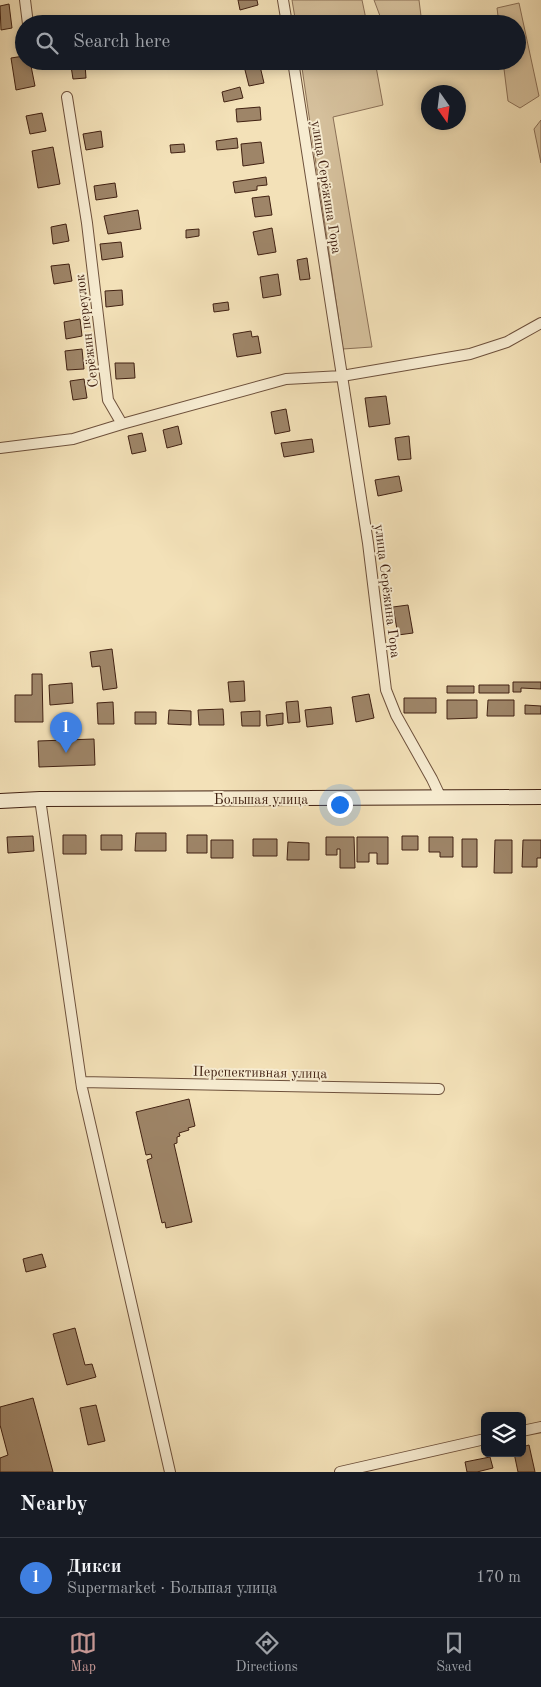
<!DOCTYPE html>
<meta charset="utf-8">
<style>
:root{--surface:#171b24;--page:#242831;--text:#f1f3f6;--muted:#9ea1a6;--line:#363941;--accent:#c59692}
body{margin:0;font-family:"Old Standard TT",serif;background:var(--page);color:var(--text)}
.controls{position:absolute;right:15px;bottom:15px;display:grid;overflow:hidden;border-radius:8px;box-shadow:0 2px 8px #0003}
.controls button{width:45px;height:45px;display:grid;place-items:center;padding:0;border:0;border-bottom:1px solid var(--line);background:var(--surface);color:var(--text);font:25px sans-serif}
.compass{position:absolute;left:421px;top:85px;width:45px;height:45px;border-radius:50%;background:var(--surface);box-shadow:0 2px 8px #0003;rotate:166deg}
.you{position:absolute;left:339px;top:804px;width:18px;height:18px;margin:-12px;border:4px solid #fff;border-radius:50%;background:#1a73e8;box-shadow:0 0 0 8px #1a73e833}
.badge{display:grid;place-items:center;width:32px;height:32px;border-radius:50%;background:var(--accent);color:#fff;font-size:16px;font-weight:700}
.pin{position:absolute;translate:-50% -41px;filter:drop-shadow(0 1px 2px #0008)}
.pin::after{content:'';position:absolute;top:26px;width:18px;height:15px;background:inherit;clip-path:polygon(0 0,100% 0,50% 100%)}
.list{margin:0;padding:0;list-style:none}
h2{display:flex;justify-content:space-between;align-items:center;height:65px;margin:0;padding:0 20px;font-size:21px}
h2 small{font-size:16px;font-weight:400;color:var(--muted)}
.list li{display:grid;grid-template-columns:32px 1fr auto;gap:15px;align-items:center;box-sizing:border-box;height:80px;padding:0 20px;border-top:1px solid var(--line)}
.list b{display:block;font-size:19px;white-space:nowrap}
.list p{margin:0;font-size:16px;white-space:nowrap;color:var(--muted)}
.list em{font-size:16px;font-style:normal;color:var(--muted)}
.icon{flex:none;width:28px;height:28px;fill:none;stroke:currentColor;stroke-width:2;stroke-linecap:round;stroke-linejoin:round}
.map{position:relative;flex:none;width:541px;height:1472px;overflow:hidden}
.search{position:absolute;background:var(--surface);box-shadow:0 2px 8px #0003;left:15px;right:15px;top:15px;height:55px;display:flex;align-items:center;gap:12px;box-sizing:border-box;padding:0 18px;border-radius:28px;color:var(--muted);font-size:19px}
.sheet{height:145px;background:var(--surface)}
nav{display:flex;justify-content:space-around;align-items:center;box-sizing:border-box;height:70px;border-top:1px solid var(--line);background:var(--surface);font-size:14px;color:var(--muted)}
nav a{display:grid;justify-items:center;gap:2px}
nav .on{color:var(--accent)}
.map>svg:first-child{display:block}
.green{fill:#d5c09c;stroke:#8b7057}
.building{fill:#9e8568;stroke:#412112}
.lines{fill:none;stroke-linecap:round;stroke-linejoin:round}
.street-casing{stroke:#6e513c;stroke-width:12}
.secondary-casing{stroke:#412112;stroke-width:16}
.street{stroke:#f7ecd1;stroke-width:10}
.secondary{stroke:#f7ecd1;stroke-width:14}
.labels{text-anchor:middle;stroke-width:4;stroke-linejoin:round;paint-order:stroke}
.street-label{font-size:14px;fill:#412112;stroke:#f7ecd1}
</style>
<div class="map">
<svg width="541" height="1472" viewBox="0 0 541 1472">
<rect width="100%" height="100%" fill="#f3e1b8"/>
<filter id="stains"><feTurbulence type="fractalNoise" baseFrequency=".004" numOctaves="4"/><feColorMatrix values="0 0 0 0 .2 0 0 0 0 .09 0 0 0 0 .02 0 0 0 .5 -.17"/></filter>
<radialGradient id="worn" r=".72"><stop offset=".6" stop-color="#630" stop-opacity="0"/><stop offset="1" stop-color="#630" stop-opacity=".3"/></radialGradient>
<path class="green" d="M292 0H362L367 24H296Z
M374 0H419L422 24H383Z
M519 3 539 96 520 108 508 101 503 61H517V24H499L497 8Z
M301 61H375L383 105 333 117 372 347 343 349Z
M541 120V163L534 129Z"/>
<path class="building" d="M238 0H257L258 5 240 10Z
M9 4 12 28 1 30 0 6Z
M24 56V61H30L35 86 16 90 11 58Z
M259 62 264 83 249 86 244 66Z
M85 64 86 78 73 79 71 66Z
M240 87 243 98 224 102 222 92Z
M260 107 261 120 237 122 236 109Z
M42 113 46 131 30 134 26 116Z
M101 131 103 147 86 150 83 134Z
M237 138 238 148 217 150 216 141Z
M261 142 264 163 243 166 241 144Z
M184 144 185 152 171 153 170 145Z
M53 147 60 184 38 188 32 151Z
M266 177 267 185 257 186V190L235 193 233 182Z
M115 183 117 197 96 200 94 186Z
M269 196 272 215 255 217 252 198Z
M138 210 141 229 108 234 104 216Z
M66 224 69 241 53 244 51 227Z
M272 228 276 252 258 255 253 232Z
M199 229V236L186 238V230Z
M121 242 123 257 102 260 100 244Z
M307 258 310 279 300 280 297 260Z
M69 264 72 281 54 284 51 266Z
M278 274 281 295 263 298 260 277Z
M122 290 123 305 106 307 105 291Z
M228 302 229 310 214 312 213 304Z
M80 319 82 336 66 339 64 322Z
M251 331 252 337 258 336 261 353 237 357 233 334Z
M82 349 84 369 67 370 65 351Z
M115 363H134L135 378 116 379Z
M84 379 87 398 73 400 70 381Z
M386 396 390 424 369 427 365 398Z
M286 409 290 431 275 434 271 412Z
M178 426 182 444 167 448 163 430Z
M142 433 146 451 132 454 128 436Z
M409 436 411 459 398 460 395 438Z
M312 439 314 452 284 457 281 443Z
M399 476 402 491 378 496 375 480Z
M408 605 413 633 398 635 393 607Z
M112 649 117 688 103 690 100 666 92 667 90 652Z
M32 674H42L43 722H15V695H32Z
M244 681 245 701 230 702 228 682Z
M513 682H541V689L521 688V692H513Z
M72 683 73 703 50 705 49 685Z
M479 685H509V693H479Z
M447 686H474V693H447Z
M369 694 374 718 356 722 352 697Z
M404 698H436V713H404Z
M447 700H477V718L447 719Z
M488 700H514V716H487Z
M298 701 300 722 288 723 286 702Z
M113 702 114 724H98L97 703Z
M525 705 541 706V714H525Z
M331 707 333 724 307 727 305 710Z
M223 709 224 725H199L198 710Z
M169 710 191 711V725L168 724Z
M260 711V726H242L241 712Z
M135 712H156V724H135Z
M283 713V724L267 726 266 715Z
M94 739 95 765 39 767 38 741Z
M136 833H166V851H135Z
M63 835H86V854H63Z
M101 835H122V850H101Z
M187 835H207V853H187Z
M33 836 34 851 8 853 7 837Z
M402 836H418V850H402Z
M326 837H354L355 868H340V849H337V855H326Z
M357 837H388V864H377V853H369V862H357Z
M429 837H453V857H440V852H429Z
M253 839H277V856H253Z
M462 839H477V867H462Z
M211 840H233V858H211Z
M495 840H512V873H494Z
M523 840H541V858H537V867H522Z
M288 842 309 843V860H287Z
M189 1099 195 1126 188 1128 189 1130 179 1133 180 1136 177 1137V1143L174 1144 192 1222 166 1228 165 1222 162 1223 147 1160 152 1158 151 1154 146 1155 136 1112Z
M42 1254 46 1267 26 1272 23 1259Z
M75 1328 85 1365 92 1364 96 1377 67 1385 53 1334Z
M33 1398 53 1472H0V1458L8 1455 0 1425V1407Z
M96 1405 105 1441 88 1445 80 1408Z
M529 1445 535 1472H518L514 1453H522V1447Z
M490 1457 493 1468 477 1472H467L465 1462Z"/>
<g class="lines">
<defs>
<path id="street" d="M25 0 28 24
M283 0 287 24
M293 61 368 543 386 690 396 715 432 779 441 798
M67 97 87 223 108 400 122 424 286 379 342 376 470 354 507 342 541 323
M0 448 73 439 122 424
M40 799 82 1088 170 1472
M81 1082 439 1089
M522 1431 541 1427
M340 1472 485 1439"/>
<path id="secondary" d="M0 801 40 799 541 797"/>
</defs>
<use href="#street" class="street-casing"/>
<use href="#secondary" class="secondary-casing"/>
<use href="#street" class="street"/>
<use href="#secondary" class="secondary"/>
</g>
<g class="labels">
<g class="street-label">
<text transform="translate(327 187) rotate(81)" y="5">улица Серёжина Гора</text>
<text transform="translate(86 331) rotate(-97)" y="5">Серёжин переулок</text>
<text transform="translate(388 591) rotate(83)" y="5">улица Серёжина Гора</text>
<text x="261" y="804">Большая улица</text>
<text transform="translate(260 1072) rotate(1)" y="5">Перспективная улица</text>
</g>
</g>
<rect width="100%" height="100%" filter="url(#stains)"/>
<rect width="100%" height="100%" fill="url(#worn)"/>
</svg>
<div class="controls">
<button><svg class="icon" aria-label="layers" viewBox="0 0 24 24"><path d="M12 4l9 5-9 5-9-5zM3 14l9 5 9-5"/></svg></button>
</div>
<svg class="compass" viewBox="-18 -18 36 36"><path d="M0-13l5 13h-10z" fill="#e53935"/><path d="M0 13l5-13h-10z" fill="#9ea1a6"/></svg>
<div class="you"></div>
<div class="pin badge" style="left:66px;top:753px;background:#3f7fe0">1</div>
<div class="search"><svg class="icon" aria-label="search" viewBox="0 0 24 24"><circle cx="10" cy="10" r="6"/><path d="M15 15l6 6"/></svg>Search here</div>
</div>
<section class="sheet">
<h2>Nearby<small></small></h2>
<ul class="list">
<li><span class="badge" style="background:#3f7fe0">1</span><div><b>Дикси</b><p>Supermarket · Большая улица</p></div><em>170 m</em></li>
</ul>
</section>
<nav>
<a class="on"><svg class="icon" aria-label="map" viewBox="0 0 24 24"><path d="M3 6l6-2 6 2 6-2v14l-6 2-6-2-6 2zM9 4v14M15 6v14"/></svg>Map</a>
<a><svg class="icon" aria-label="directions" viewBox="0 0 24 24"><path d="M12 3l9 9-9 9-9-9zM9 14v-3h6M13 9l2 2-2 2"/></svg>Directions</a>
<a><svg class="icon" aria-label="saved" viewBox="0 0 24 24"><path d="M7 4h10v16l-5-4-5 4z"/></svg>Saved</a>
</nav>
